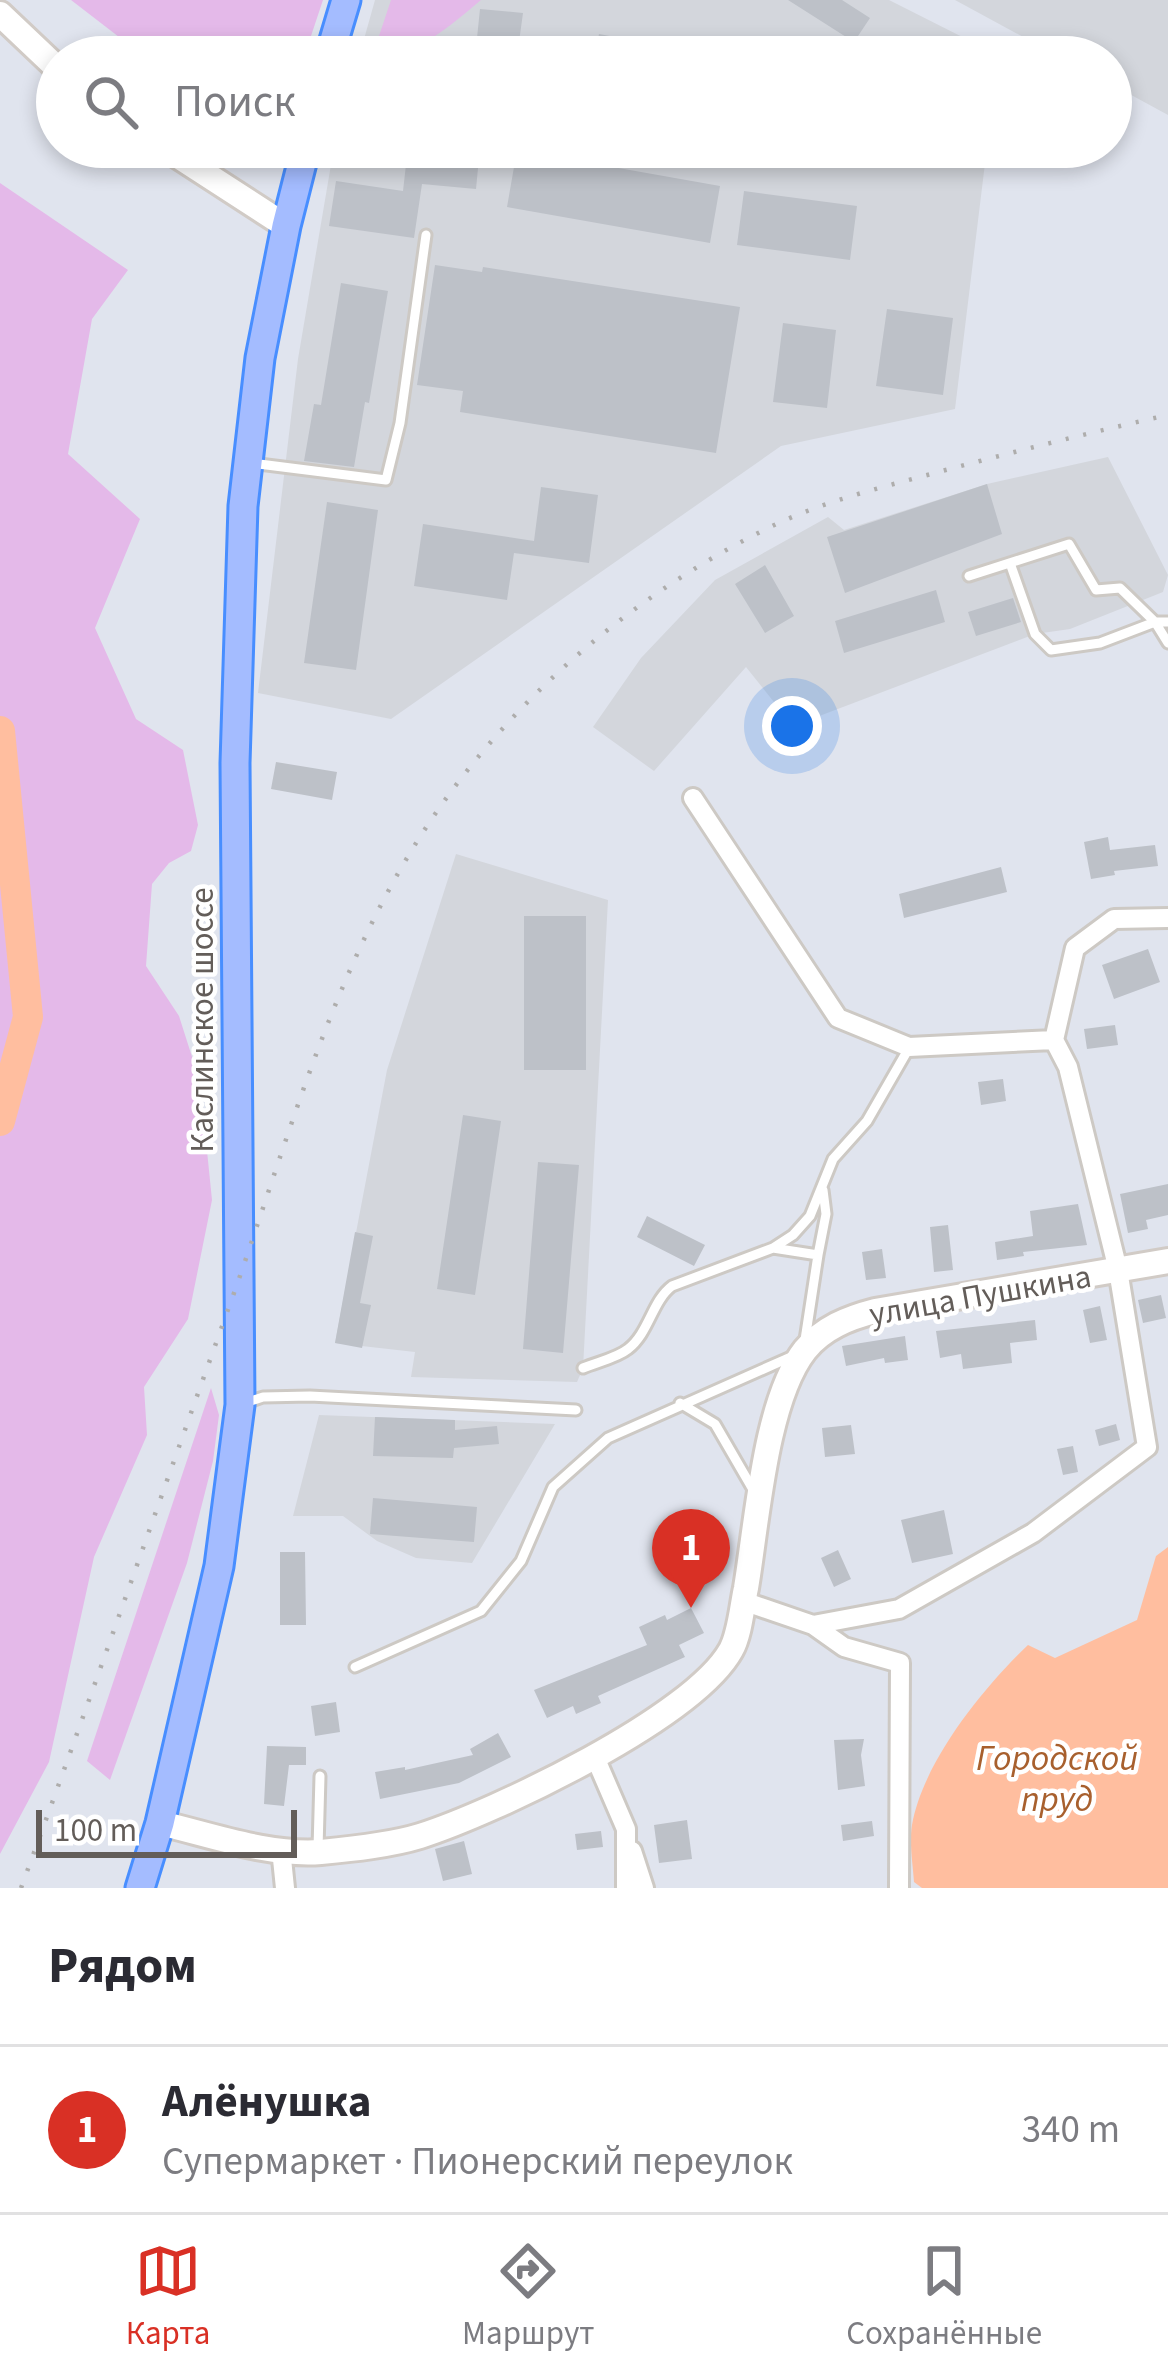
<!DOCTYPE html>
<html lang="ru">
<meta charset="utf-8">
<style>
:root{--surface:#fff;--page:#f2f2f3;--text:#2b2b33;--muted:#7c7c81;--line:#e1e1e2;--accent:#d93025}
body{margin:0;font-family:"Source Sans 3",sans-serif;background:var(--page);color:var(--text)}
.scale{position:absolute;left:36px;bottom:30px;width:261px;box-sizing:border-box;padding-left:12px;border:6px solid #635d59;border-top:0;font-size:33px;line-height:42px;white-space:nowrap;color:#635d59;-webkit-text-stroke:9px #fff;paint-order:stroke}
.you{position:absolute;left:792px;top:726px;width:42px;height:42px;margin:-30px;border:9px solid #fff;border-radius:50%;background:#1a73e8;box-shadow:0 0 0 18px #1a73e833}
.badge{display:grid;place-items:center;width:78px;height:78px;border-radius:50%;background:var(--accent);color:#fff;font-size:39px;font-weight:700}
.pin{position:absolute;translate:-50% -99px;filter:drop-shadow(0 3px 6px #0008)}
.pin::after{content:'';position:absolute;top:63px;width:42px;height:36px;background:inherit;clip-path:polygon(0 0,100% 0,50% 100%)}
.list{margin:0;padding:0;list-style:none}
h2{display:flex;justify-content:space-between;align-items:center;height:156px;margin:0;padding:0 48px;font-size:51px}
h2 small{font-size:39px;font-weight:400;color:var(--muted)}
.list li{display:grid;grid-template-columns:78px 1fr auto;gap:36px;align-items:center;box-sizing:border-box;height:168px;padding:0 48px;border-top:3px solid var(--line)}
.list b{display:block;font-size:45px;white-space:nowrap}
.list p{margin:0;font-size:39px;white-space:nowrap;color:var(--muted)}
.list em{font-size:39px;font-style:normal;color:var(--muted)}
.icon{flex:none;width:66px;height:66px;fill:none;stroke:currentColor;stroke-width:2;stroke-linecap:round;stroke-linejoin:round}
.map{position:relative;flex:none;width:1168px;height:1888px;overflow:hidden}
.search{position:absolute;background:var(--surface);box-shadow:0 6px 18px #0003;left:36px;right:36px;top:36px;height:132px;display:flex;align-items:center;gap:30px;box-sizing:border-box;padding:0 42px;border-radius:66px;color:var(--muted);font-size:45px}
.sheet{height:324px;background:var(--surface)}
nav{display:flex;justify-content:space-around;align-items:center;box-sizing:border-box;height:168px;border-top:3px solid var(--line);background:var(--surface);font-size:33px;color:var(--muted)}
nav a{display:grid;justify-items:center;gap:6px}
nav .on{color:var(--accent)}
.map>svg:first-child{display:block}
.industrial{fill:#d3d6dc}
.green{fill:#e4b9e9}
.water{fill:#ffbe9f}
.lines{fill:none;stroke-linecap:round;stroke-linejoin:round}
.river{stroke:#ffbe9f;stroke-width:30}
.building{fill:#bdc1c8}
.lane-casing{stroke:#cdc9c4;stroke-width:15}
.street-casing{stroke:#cdc9c4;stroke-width:24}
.secondary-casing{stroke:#d1cbc6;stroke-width:30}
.primary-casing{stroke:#488eff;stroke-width:33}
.lane{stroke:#fff;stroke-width:9}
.street{stroke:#fff;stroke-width:18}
.secondary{stroke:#fff;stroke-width:24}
.primary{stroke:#a4bcff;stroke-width:27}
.rail{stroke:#aeadac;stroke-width:4.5;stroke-dasharray:3 15;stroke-linecap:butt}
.labels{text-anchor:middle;stroke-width:9;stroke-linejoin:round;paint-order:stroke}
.street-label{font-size:33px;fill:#635d59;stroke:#fff}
.water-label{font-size:36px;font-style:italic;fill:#a8602e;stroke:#fff}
</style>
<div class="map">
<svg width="1168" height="1888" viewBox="0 0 1168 1888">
<rect width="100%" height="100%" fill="#e0e4ee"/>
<path class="industrial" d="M375 0H889L998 55 359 57Z
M955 0H1168V115L1111 84V57H1060Z
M334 147H987L955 409 781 446 391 719 258 693 298 359Z
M1108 457 1168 575 1163 592 1070 629 1035 634 793 726 746 667 654 771 593 727 641 658 715 580 828 517 844 530 987 484Z
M456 854 608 900 583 1368 577 1382 411 1377 415 1352 335 1343 387 1070Z
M319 1415 555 1424 472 1563 416 1558 377 1541 343 1516H293Z"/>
<path class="green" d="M71 0H323L304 57H145Z
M391 0H481C449 27 415 57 372 57Z
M0 183 128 270 92 319 68 454 140 519 95 628 136 719 183 750 198 825 191 851 169 863 152 884 146 966 179 1016 200 1082 212 1200 188 1319 144 1387 147 1435 94 1557 49 1762 0 1854Z
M211 1388 219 1415 213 1461 187 1563 110 1780 87 1761Z"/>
<path class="water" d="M1168 1547V1888H922L914 1882C913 1865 909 1843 912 1825 923 1762 983 1688 1028 1645L1055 1658 1137 1620 1156 1556Z"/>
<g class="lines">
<path class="river" d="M0 731 28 1017 0 1121"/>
</g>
<path class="building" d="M788 0H842L870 18 854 42Z
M480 9 523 13 519 42 477 38Z
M599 34 684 50 683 57H594Z
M408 147H480L476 189 422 184 414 238 329 226 336 181 403 191Z
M517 150 720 186 710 243 507 207Z
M744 191 857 206 850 260 737 245Z
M435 265 482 272 483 267 740 307 716 453 460 412 463 391 417 385Z
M341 283 388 291 369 403 365 402 354 467 304 461 314 404 321 405Z
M887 309 953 318 943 395 876 386Z
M783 323 836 330 827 408 773 402Z
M987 484 1002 534 845 593 827 537Z
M541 487 598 495 589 563 514 553 507 600 414 586 423 524 534 541Z
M327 502 378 510 356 670 304 663Z
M765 565 794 616 765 633 735 584Z
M936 590 945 622 844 653 835 621Z
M1013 598 1021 622 976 636 968 612Z
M276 762 337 772 332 800 271 789Z
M1108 837 1110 850 1155 845 1158 866 1114 871 1115 875 1091 879 1084 842Z
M1001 867 1007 892 904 918 899 894Z
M524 916H586V1070H524Z
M1148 949 1160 982 1114 999 1102 965Z
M1115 1025 1118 1045 1087 1049 1084 1029Z
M1003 1079 1006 1101 981 1105 978 1082Z
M463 1115 501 1121 475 1295 437 1289Z
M538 1162 579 1165 563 1353 523 1349Z
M1168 1184V1215L1146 1220 1148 1229 1128 1233 1120 1194Z
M1078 1204 1087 1245 1023 1252 1024 1256 997 1260 995 1242 1033 1236 1030 1211Z
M647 1216 705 1245 694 1266 637 1237Z
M948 1225 953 1270 934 1272 930 1227Z
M355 1232 373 1236 360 1303 371 1305 362 1348 335 1343Z
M882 1249 886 1278 866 1280 862 1252Z
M1161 1295 1166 1318 1143 1323 1138 1300Z
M1100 1306 1107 1340 1090 1343 1083 1310Z
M1035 1320 1037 1340 1010 1343 1012 1363 963 1369 961 1354 940 1358 936 1331Z
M905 1336 908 1360 885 1363 884 1358 846 1366 842 1346Z
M375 1417 455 1420V1430L497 1426 499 1444 454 1448 453 1458 373 1456Z
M1116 1424 1120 1440 1099 1446 1095 1430Z
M851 1425 855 1454 825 1457 822 1428Z
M1073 1446 1078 1472 1063 1475 1057 1449Z
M373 1498 477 1507 474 1542 370 1534Z
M944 1510 953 1554 912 1563 901 1520Z
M838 1550 851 1579 834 1587 821 1558Z
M280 1552H305L306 1625H280Z
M691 1608 704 1633 679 1645 685 1657 598 1696 601 1703 576 1714 573 1706 547 1718 534 1690 647 1645 639 1627 665 1615 667 1620Z
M336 1702 340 1732 315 1736 311 1706Z
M498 1733 511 1757 459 1783 380 1799 375 1772 405 1767V1770L473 1755 470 1749Z
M864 1739 861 1755 865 1786 838 1790 834 1740Z
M267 1746 306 1747V1765H289L284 1806 264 1804Z
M687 1820 692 1859 659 1863 654 1825Z
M872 1821 874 1836 843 1841 841 1825Z
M601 1831 603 1847 577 1850 575 1834Z
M464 1841 472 1874 443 1881 435 1849Z"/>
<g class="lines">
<defs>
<path id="lane" d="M251 463 386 480 400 423 426 235
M1010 563 1035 634 1051 650 1100 643 1155 622H1168
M969 576 1069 544 1096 590 1120 588 1155 622 1168 643
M773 1248 818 1255 805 1340
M818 1255 826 1214 823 1190
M583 1368C597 1362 617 1358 628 1349 649 1333 652 1301 672 1286L773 1248 793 1235 810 1216 833 1159 867 1121 909 1048
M680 1403 715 1424 755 1493
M242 1404 263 1397 310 1396 576 1410
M355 1667 481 1611 521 1561 553 1487 608 1438 793 1356
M318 1849 320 1776"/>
<path id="street" d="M693 798 838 1018 909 1047 1054 1040 1075 948 1114 919 1168 918
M743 1601 813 1625
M595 1757 626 1829V1888
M281 1849 285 1888
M632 1851 644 1888
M899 1888 900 1663 844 1647 813 1625 899 1609 1033 1533 1147 1447 1118 1270 1068 1067 1054 1040"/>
<path id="secondary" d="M0 14 57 68
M164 147 286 226
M160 1823C211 1835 269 1856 321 1852 352 1849 391 1845 420 1836 495 1812 693 1718 731 1650 740 1634 742 1606 746 1588 757 1523 765 1401 805 1350 823 1328 848 1318 875 1311L1168 1261"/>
<path id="primary" d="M329 57 346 0
M140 1888 160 1823 219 1566 240 1405 235 763 243 506 260 358 286 226 306 147"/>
</defs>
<use href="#lane" class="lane-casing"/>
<use href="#street" class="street-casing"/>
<use href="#secondary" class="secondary-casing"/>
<use href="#primary" class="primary-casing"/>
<use href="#lane" class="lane"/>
<use href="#street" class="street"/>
<use href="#secondary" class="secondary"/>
<use href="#primary" class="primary"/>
<path class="rail" d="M21 1888C92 1695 159 1501 229 1307 284 1154 327 988 413 848 496 713 620 603 760 532 818 502 880 488 942 471 1017 451 1092 432 1168 415"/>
</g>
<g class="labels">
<g class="street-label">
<text transform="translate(201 1020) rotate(-90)" y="12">Каслинское шоссе</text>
<text transform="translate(980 1294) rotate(-10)" y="12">улица Пушкина</text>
</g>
<g class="water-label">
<text x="1057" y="1770">Городской<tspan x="1057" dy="41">пруд</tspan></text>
</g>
</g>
</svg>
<div class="scale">100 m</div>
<div class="you"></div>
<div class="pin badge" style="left:691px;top:1608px">1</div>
<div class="search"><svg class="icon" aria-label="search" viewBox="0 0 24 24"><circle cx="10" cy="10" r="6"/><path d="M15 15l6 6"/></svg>Поиск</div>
</div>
<section class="sheet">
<h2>Рядом<small></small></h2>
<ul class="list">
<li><span class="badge">1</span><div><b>Алёнушка</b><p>Супермаркет · Пионерский переулок</p></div><em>340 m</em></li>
</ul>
</section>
<nav>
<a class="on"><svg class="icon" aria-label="map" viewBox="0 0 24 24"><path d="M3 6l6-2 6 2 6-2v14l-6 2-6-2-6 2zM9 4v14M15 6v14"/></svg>Карта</a>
<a><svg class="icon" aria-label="directions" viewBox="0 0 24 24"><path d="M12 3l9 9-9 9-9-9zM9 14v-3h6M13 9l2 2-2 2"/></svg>Маршрут</a>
<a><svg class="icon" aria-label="saved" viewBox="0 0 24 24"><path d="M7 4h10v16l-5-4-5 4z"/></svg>Сохранённые</a>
</nav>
